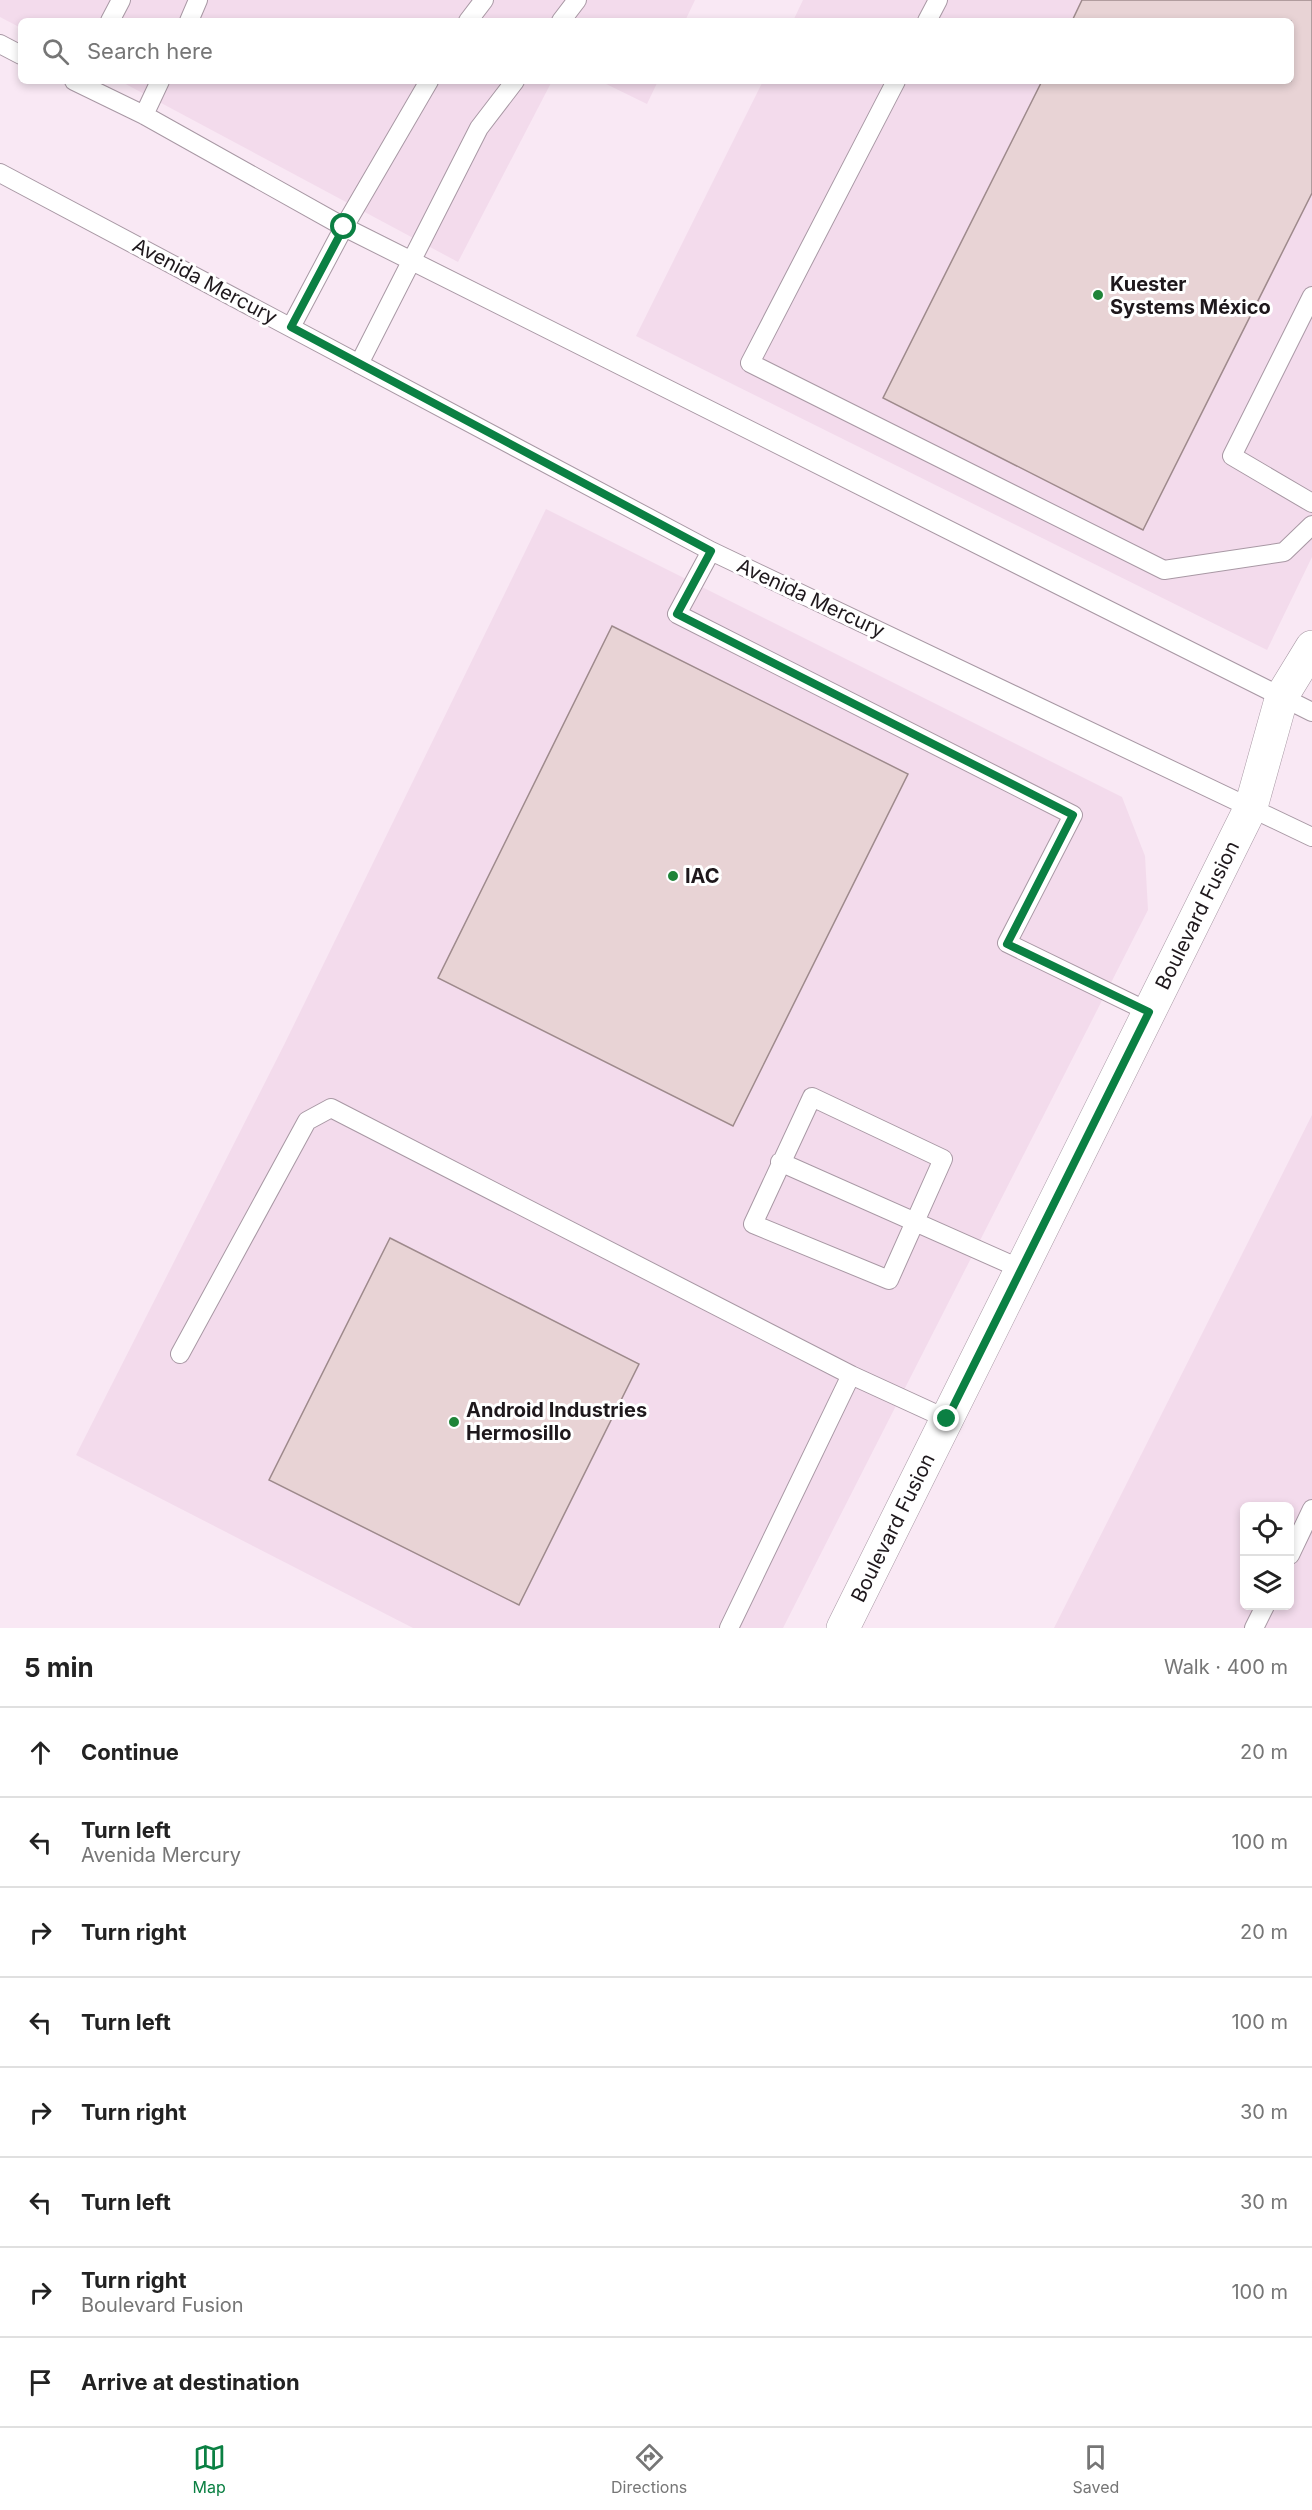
<!DOCTYPE html>
<meta charset="utf-8">
<style>
:root{--surface:#fff;--page:#f2f2f2;--text:#222;--muted:#767676;--line:#e0e0e0;--accent:#0b8043}
body{margin:0;font-family:Inter,sans-serif;background:var(--page);color:var(--text)}
.controls{position:absolute;right:18px;bottom:18px;display:grid;overflow:hidden;border-radius:9px;box-shadow:0 3px 9px #0003}
.controls button{width:54px;height:54px;display:grid;place-items:center;padding:0;border:0;border-bottom:2px solid var(--line);background:var(--surface);color:var(--text);font:30px sans-serif}
.stop{position:absolute;width:18px;height:18px;margin:-14px;border:4px solid #0b8043;border-radius:50%;background:#fff}
.stop.end{background:#0b8043;border-color:#fff;box-shadow:0 2px 6px #0008}
.list{margin:0;padding:0;list-style:none}
h2{display:flex;justify-content:space-between;align-items:center;height:78px;margin:0;padding:0 24px;font-size:26px}
h2 small{font-size:20px;font-weight:400;color:var(--muted)}
.list li{display:grid;grid-template-columns:39px 1fr auto;gap:18px;align-items:center;box-sizing:border-box;height:90px;padding:0 24px;border-top:2px solid var(--line)}
.list b{display:block;font-size:22px;white-space:nowrap}
.list p{margin:0;font-size:20px;white-space:nowrap;color:var(--muted)}
.list em{font-size:20px;font-style:normal;color:var(--muted)}
.icon{flex:none;width:33px;height:33px;fill:none;stroke:currentColor;stroke-width:2;stroke-linecap:round;stroke-linejoin:round}
.map{position:relative;flex:none;width:1312px;height:1628px;overflow:hidden}
.search{position:absolute;background:var(--surface);box-shadow:0 3px 9px #0003;left:18px;right:18px;top:18px;height:66px;display:flex;align-items:center;gap:15px;box-sizing:border-box;padding:0 21px;border-radius:9px;color:var(--muted);font-size:22px}
.sheet{height:798px;background:var(--surface)}
nav{display:flex;justify-content:space-around;align-items:center;box-sizing:border-box;height:84px;border-top:2px solid var(--line);background:var(--surface);font-size:16px;color:var(--muted)}
nav a{display:grid;justify-items:center;gap:3px}
nav .on{color:var(--accent)}
.map>svg:first-child{display:block}
.built{fill:#f3dbec;fill-rule:evenodd}
.building{fill:#e8d3d5;stroke:#9e8a8c;stroke-width:1.5}
.lines{fill:none;stroke-linecap:round;stroke-linejoin:round}
.lane-casing{stroke:#a898a4;stroke-width:20}
.secondary-casing{stroke:#a898a4;stroke-width:34}
.lane{stroke:#fff;stroke-width:18}
.secondary{stroke:#fff;stroke-width:33}
.route{stroke:#0b8043;stroke-width:8}
.poi-dot{fill:#1f8438;stroke:#fff;stroke-width:2}
.labels{text-anchor:middle;stroke-width:6;stroke-linejoin:round;paint-order:stroke}
.street-label{font-size:20px;fill:#1e181c;stroke:#fff}
.poi-label{font-size:20px;font-weight:bold;fill:#1e181c;stroke:#fff;text-anchor:start}
</style>
<div class="map">
<svg width="1312" height="1628" viewBox="0 0 1312 1628">
<rect width="100%" height="100%" fill="#f9e8f4"/>
<path class="built" d="M0 0H695L685 21H21V28L0 17Z
M803 0H1312V557L1267 650 636 336 763 81H1291V21H793Z
M120 81H552L458 262Z
M600 81H658L647 104Z
M546 509 1122 797 1145 856 1148 910 783 1628H413L76 1455 284 1045Z
M1312 1115V1628H1054ZM1244 1506H1290V1606H1244Z"/>
<path class="building" d="M1082 0H1312V193L1143 530 883 398 1042 81H1291V21H1072Z
M612 626 908 774 733 1126 438 978Z
M390 1238 639 1364 519 1605 269 1480Z"/>
<g class="lines">
<defs>
<path id="lane" d="M110 21 121 0
M189 21 198 0
M468 21 484 0
M561 21 577 0
M927 21 938 0
M0 44 21 55
M74 81 144 115 344 227 1312 712
M896 81 750 363 1164 570 1284 552 1312 525
M144 115 160 81
M0 173 711 551 1312 837
M1312 296 1232 456 1312 503
M291 327 344 227 429 81
M359 364 479 128 515 81
M711 551 677 614 1073 815 1007 943 1149 1012
M812 1097 943 1159 889 1280 753 1224Z
M780 1162 1021 1269
M180 1354 307 1121 331 1108 851 1375
M1290 1555 1312 1509
M729 1628 851 1375 947 1419
M1254 1628 1265 1606"/>
<g id="secondary">
<path id="s1" d="M843 1628 1251 807 1282 696 1312 647"/>
</g>
</defs>
<use href="#lane" class="lane-casing"/>
<use href="#secondary" class="secondary-casing"/>
<use href="#lane" class="lane"/>
<use href="#secondary" class="secondary"/>
</g>
<g class="lines">
<path class="route" d="M344 227 291 327 711 551 677 614 1073 815 1007 944 1149 1012 947 1419"/>
</g>
<g class="poi-dot">
<circle cx="1098" cy="295" r="6"/>
<circle cx="673" cy="876" r="6"/>
<circle cx="454" cy="1422" r="6"/>
</g>
<g class="labels">
<g class="street-label">
<text transform="translate(205 281) rotate(28)" y="7">Avenida Mercury</text>
<text transform="translate(811 598) rotate(25)" y="7">Avenida Mercury</text>
<text dy="7" stroke="none"><textPath href="#s1" startOffset="796">Boulevard Fusion</textPath></text>
<text dy="7" stroke="none"><textPath href="#s1" startOffset="112">Boulevard Fusion</textPath></text>
</g>
<g class="poi-label">
<text x="1110" y="291">Kuester<tspan x="1110" dy="23">Systems México</tspan></text>
<text x="685" y="883">IAC</text>
<text x="466" y="1417">Android Industries<tspan x="466" dy="23">Hermosillo</tspan></text>
</g>
</g>
</svg>
<div class="controls">
<button><svg class="icon" aria-label="locate" viewBox="0 0 24 24"><circle cx="12" cy="12" r="6"/><path d="M12 2v4M12 18v4M2 12h4M18 12h4"/></svg></button>
<button><svg class="icon" aria-label="layers" viewBox="0 0 24 24"><path d="M12 4l9 5-9 5-9-5zM3 14l9 5 9-5"/></svg></button>
</div>
<div class="stop" style="left:344px;top:227px"></div>
<div class="stop end" style="left:947px;top:1419px"></div>
<div class="search"><svg class="icon" aria-label="search" viewBox="0 0 24 24"><circle cx="10" cy="10" r="6"/><path d="M15 15l6 6"/></svg>Search here</div>
</div>
<section class="sheet">
<h2>5 min<small>Walk · 400 m</small></h2>
<ul class="list">
<li><svg class="icon" aria-label="ahead" viewBox="0 0 24 24"><path d="M12 20V5M6 11l6-6 6 6"/></svg><div><b>Continue</b></div><em>20 m</em></li>
<li><svg class="icon" aria-label="left" viewBox="0 0 24 24"><path d="M17 20v-9H6M10 6l-5 5 5 5"/></svg><div><b>Turn left</b><p>Avenida Mercury</p></div><em>100 m</em></li>
<li><svg class="icon" aria-label="right" viewBox="0 0 24 24"><path d="M7 20v-9h11M14 6l5 5-5 5"/></svg><div><b>Turn right</b></div><em>20 m</em></li>
<li><svg class="icon" aria-label="left" viewBox="0 0 24 24"><path d="M17 20v-9H6M10 6l-5 5 5 5"/></svg><div><b>Turn left</b></div><em>100 m</em></li>
<li><svg class="icon" aria-label="right" viewBox="0 0 24 24"><path d="M7 20v-9h11M14 6l5 5-5 5"/></svg><div><b>Turn right</b></div><em>30 m</em></li>
<li><svg class="icon" aria-label="left" viewBox="0 0 24 24"><path d="M17 20v-9H6M10 6l-5 5 5 5"/></svg><div><b>Turn left</b></div><em>30 m</em></li>
<li><svg class="icon" aria-label="right" viewBox="0 0 24 24"><path d="M7 20v-9h11M14 6l5 5-5 5"/></svg><div><b>Turn right</b><p>Boulevard Fusion</p></div><em>100 m</em></li>
<li><svg class="icon" aria-label="arrive" viewBox="0 0 24 24"><path d="M6 21V4h12l-3 4 3 4H6"/></svg><div><b>Arrive at destination</b></div></li>
</ul>
</section>
<nav>
<a class="on"><svg class="icon" aria-label="map" viewBox="0 0 24 24"><path d="M3 6l6-2 6 2 6-2v14l-6 2-6-2-6 2zM9 4v14M15 6v14"/></svg>Map</a>
<a><svg class="icon" aria-label="directions" viewBox="0 0 24 24"><path d="M12 3l9 9-9 9-9-9zM9 14v-3h6M13 9l2 2-2 2"/></svg>Directions</a>
<a><svg class="icon" aria-label="saved" viewBox="0 0 24 24"><path d="M7 4h10v16l-5-4-5 4z"/></svg>Saved</a>
</nav>
